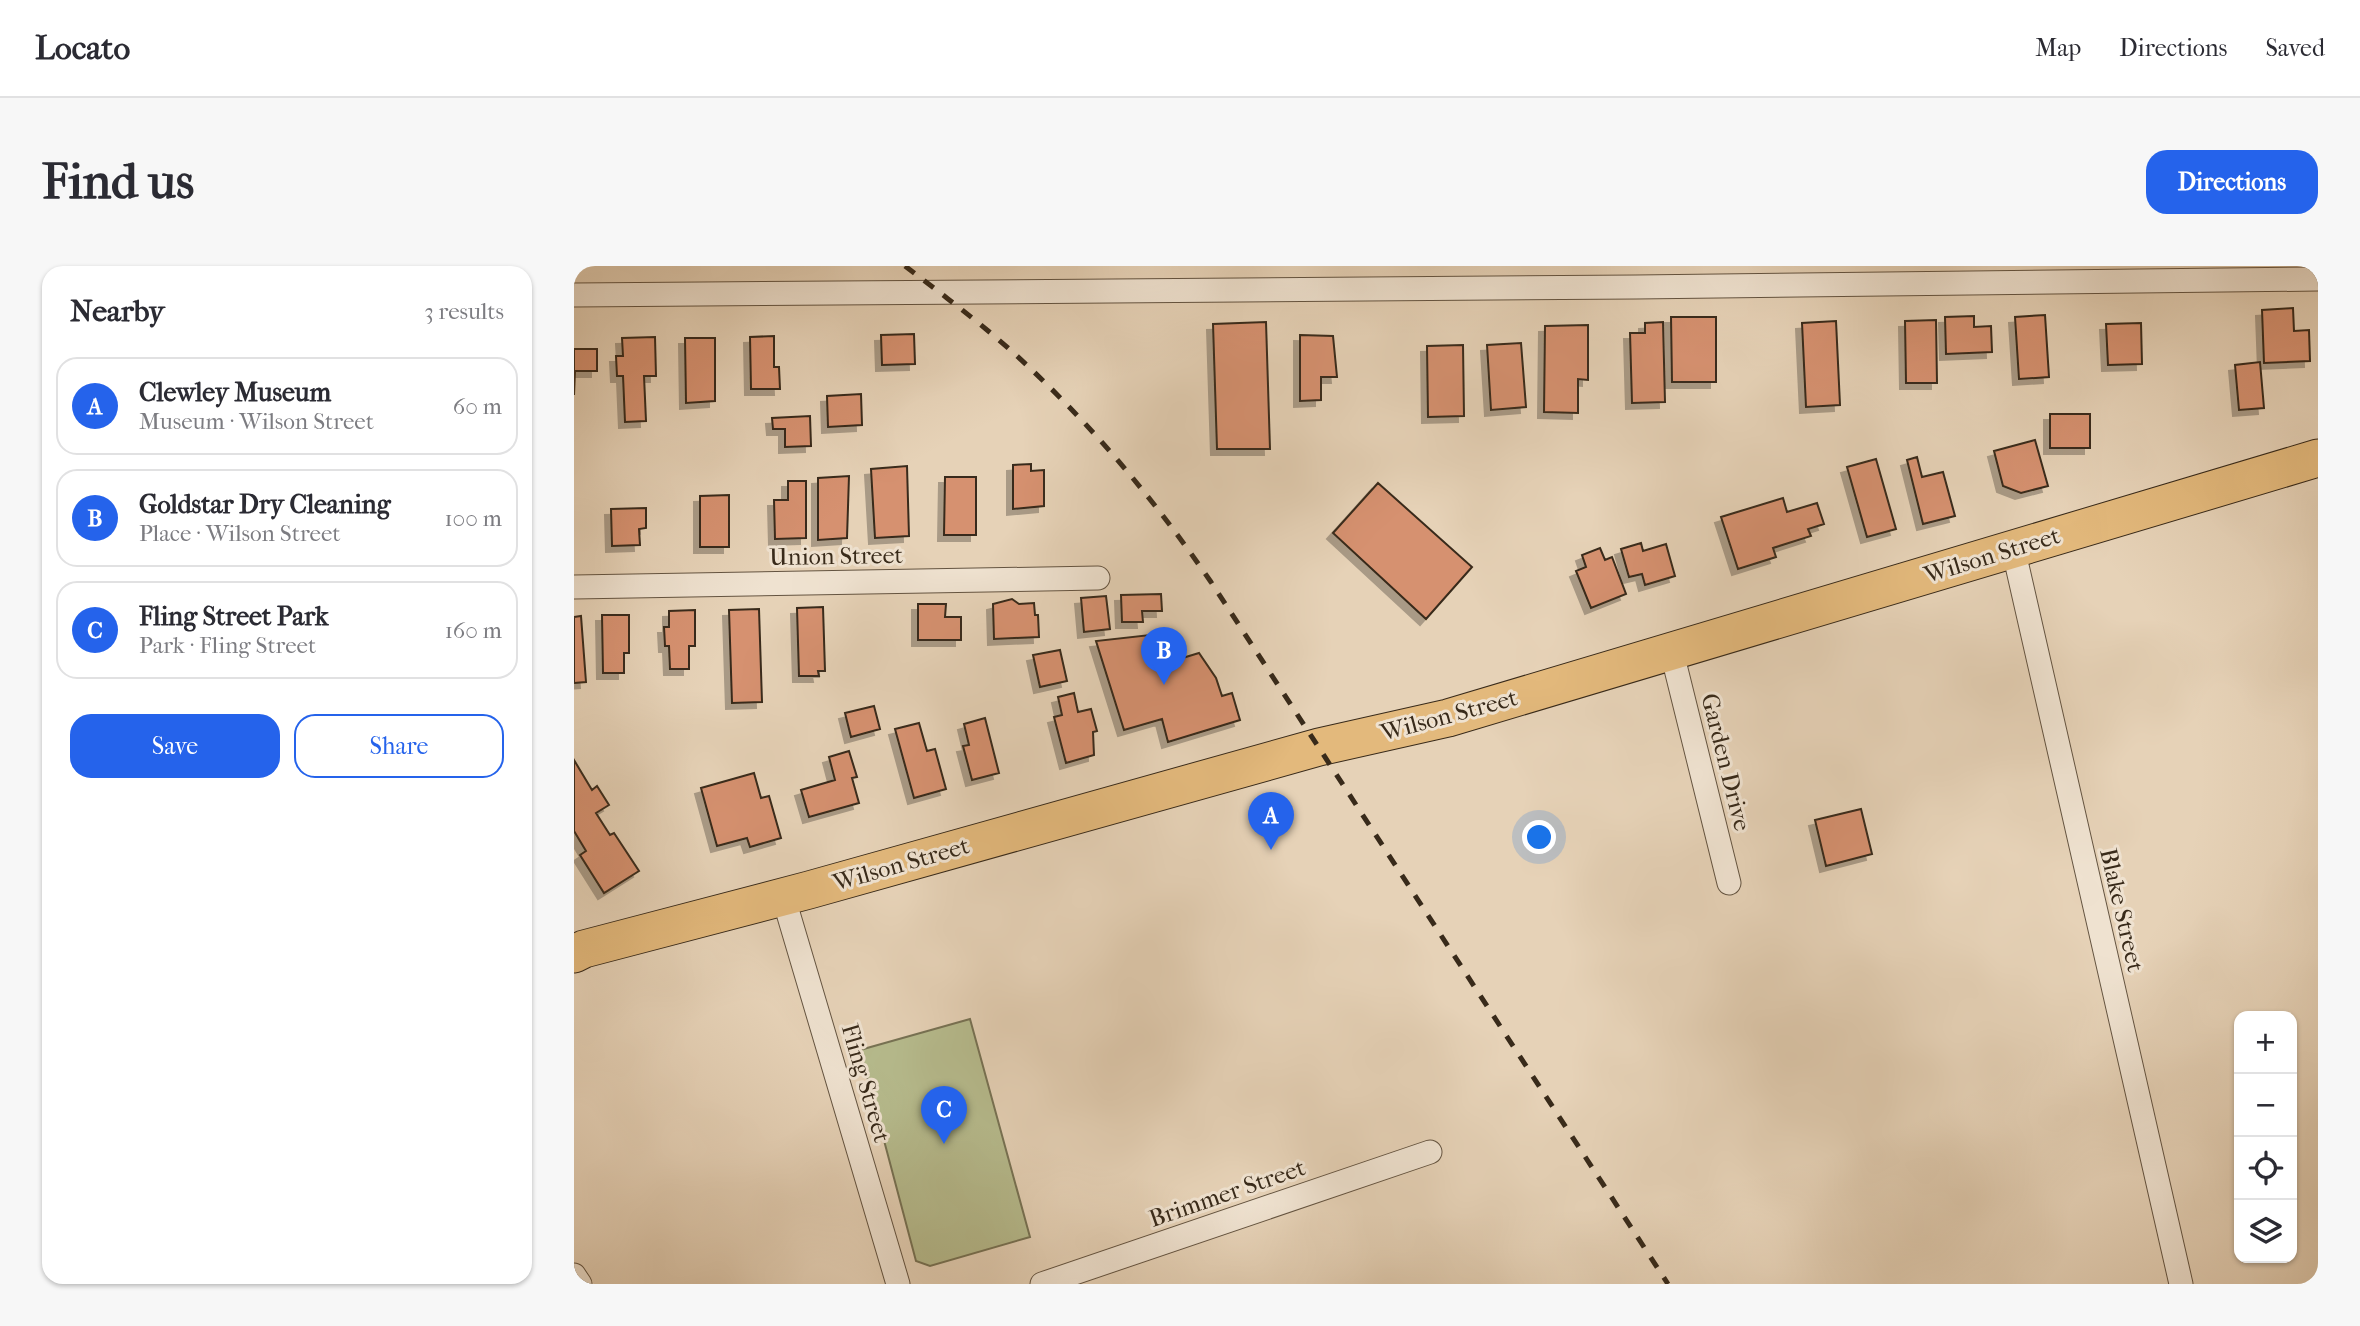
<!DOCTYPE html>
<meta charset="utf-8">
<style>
:root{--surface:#fff;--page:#f7f7f7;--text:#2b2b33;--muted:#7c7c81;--line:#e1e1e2;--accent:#2563eb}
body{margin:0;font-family:"IM FELL French Canon",serif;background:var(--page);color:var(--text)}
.controls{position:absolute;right:21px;bottom:21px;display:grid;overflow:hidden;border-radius:14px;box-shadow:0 2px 5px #0004}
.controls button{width:63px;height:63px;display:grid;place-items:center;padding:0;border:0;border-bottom:2px solid var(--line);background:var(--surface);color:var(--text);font:35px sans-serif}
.you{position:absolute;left:966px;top:572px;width:24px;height:24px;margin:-18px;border:5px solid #fff;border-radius:50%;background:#1a73e8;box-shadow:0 0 0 10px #1a73e833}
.badge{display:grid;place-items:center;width:46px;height:46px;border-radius:50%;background:var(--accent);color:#fff;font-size:23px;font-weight:700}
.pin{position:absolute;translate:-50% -58px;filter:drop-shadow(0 2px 4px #0008)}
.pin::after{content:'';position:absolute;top:37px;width:24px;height:21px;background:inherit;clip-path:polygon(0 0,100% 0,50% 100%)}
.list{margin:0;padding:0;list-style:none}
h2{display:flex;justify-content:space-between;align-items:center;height:91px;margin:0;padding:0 28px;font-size:30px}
h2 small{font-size:23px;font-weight:400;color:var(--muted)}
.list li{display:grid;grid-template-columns:46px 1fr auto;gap:21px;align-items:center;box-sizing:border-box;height:98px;margin:0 14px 14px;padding:0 14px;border:2px solid var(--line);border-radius:21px}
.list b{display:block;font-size:26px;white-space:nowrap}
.list p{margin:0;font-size:23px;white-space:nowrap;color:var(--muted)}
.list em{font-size:23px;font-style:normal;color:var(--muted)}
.actions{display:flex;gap:14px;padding:21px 28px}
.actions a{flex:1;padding:16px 0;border:2px solid var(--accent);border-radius:21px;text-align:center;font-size:24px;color:var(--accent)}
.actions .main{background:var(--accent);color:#fff}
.icon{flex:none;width:38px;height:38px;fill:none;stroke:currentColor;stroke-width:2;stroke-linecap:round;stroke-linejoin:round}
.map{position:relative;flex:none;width:1744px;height:1018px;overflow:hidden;border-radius:21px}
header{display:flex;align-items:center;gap:42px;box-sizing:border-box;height:98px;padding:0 35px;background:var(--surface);border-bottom:2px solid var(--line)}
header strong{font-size:33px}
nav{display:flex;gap:38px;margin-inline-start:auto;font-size:24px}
.intro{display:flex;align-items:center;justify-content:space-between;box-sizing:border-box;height:168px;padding:0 42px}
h1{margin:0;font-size:49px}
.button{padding:18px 32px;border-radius:21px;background:var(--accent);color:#fff;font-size:24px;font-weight:700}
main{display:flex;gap:42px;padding:0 42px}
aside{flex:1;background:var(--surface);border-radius:21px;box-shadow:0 2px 5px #0004}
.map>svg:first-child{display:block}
.green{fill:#b6bb8d;stroke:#777254;stroke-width:2}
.building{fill:#d6916f;stroke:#382a1a;stroke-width:2;filter:url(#shadow)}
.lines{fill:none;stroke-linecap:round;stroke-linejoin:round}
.street-casing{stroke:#645441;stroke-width:25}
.primary-casing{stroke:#382a1a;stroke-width:39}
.street{stroke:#efe2d0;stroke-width:23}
.primary{stroke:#e3b97c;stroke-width:37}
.rail{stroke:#382a1a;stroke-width:5;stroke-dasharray:12 12;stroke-linecap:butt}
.labels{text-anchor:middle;stroke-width:6;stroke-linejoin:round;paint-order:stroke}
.street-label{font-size:24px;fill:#382a1a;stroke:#efe2d0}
</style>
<header>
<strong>Locato</strong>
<nav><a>Map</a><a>Directions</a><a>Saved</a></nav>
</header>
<div class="intro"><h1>Find us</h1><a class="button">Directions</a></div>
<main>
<aside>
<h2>Nearby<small>3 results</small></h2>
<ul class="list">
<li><span class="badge">A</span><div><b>Clewley Museum</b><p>Museum · Wilson Street</p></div><em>60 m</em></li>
<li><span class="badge">B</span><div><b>Goldstar Dry Cleaning</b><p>Place · Wilson Street</p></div><em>100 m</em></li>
<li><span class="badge">C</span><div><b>Fling Street Park</b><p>Park · Fling Street</p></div><em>160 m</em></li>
</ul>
<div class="actions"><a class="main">Save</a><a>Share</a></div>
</aside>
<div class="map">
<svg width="1744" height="1018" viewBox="0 0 1744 1018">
<defs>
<filter id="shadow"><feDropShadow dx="-6" dy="6" stdDeviation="0" flood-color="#0004"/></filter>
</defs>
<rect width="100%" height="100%" fill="#e6d2b7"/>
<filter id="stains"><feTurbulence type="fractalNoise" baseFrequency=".00286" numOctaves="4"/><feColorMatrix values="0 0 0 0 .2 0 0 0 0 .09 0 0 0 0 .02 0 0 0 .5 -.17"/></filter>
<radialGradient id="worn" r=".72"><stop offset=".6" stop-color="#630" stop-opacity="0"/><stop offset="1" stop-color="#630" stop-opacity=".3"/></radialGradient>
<path class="green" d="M396 753 456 971 356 1000 342 995 286 784Z"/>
<path class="building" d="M1719 42 1720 65 1735 64 1736 95 1690 97 1688 44Z
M1471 49 1475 111 1445 113 1441 51Z
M1400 50V61L1417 60 1418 86 1372 88 1371 51Z
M1097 51H1142V116H1098Z
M1362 54 1363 117H1332L1331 55Z
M1262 55 1266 139 1232 141 1228 57Z
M692 56 696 183H643L639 58Z
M1089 56 1091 136 1058 137 1056 67H1071V57Z
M1567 57 1568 98 1534 99 1532 58Z
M1014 59V114L1004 113V147L970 146 971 60Z
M340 68 341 98 308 99 307 69Z
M726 69 759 70 763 111H747V134L726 135Z
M200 70V101H205L206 123H177L176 71Z
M81 71 82 110H70L72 155 51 156 49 110H43L42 90H49L48 72Z
M111 72H141V135L112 137Z
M947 77 952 141 917 144 913 79Z
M889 79 890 150 854 151 853 80Z
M0 83H23V105H1L0 129Z
M1686 96 1690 142 1665 144 1661 99Z
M287 128 288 159 254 161 253 130Z
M1476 148H1516V182H1476Z
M236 150 237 180 211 181V163H199L198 152Z
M1461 174 1474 220 1447 227 1429 220 1420 185Z
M1343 191 1348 211 1369 206 1381 250 1349 258 1333 194Z
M1302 193 1322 263 1293 271 1273 201Z
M457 198V205L470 204V240L439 243V199Z
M333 200 335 270 301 272 297 203Z
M275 210 273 272 244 274V212Z
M371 211H402V269H370Z
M214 215H232V272L201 273 200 234H214Z
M804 217 898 301 852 353 759 267Z
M155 229V281H126V230Z
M1209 232 1213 246 1243 237 1250 258 1234 263 1237 270 1199 282 1202 291 1164 303 1147 251Z
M72 242V262L65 263 66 279 38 280 37 243Z
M1067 277 1069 285 1092 278 1101 310 1071 319 1068 308 1055 311 1047 283Z
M1026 282 1031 294 1038 291 1052 328 1017 342 1002 305 1012 301 1008 289Z
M587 328 588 345H568L569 356H548L547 329Z
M532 330 536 363 510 366 507 332Z
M438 333 445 338 460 337 461 349H464L465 371 420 373 419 338Z
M344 338H372L371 351H387V374H344Z
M249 341 251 405H244L245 410H225L223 342Z
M185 343 188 436 158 437 155 344Z
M121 344V380H115V403H96L95 380H91L90 361H95V345Z
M28 349H55V387H50V407H29Z
M7 350 12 416 0 417V351Z
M594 367 602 394 625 387 642 412 648 430 658 427 666 454 594 476 588 453 550 464 522 375Z
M486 384 493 415 466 421 459 389Z
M500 427 504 446 517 443 523 465 519 466 520 489 492 497 480 451 488 449 484 431Z
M300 440 306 463 277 471 271 447Z
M411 452 425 507 398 514 389 480 395 479 390 458Z
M345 457 353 485 361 483 372 523 340 532 321 463Z
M275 485 283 511 278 512 285 537 235 551 227 524 261 514 255 491Z
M0 494 18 524 23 520 35 539 22 547 36 569 40 567 65 605 30 627 6 589 12 585 0 565Z
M180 507 187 532 195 530 207 572 176 581 173 572 143 580 127 522Z
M1287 543 1298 588 1252 600 1241 554Z"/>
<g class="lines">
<defs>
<path id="street" d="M0 29 1062 21 1744 13
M1439 282 1607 1018
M0 321 524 312
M1098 387 1155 617
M209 630 324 1018
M0 1009 6 1018
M468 1018 856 886"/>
<path id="primary" d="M0 688 10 683 235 624 745 481 874 452 1744 192"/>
</defs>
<use href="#street" class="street-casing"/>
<use href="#primary" class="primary-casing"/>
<use href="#street" class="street"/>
<use href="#primary" class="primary"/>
<path class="rail" d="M331 0C369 29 408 58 443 90 517 158 580 233 637 316L1094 1018"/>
</g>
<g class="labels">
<g class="street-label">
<text transform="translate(1418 289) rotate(-17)" y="8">Wilson Street</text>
<text transform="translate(262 290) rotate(-1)" y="8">Union Street</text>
<text transform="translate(875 449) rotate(-15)" y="8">Wilson Street</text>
<text transform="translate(1152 496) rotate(76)" y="8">Garden Drive</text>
<text transform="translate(327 598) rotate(-16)" y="8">Wilson Street</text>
<text transform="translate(1548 644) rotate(77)" y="8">Blake Street</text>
<text transform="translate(292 817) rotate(74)" y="8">Fling Street</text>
<text transform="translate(653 927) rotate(-19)" y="8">Brimmer Street</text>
</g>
</g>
<rect width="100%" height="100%" filter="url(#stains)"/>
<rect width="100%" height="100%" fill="url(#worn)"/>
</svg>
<div class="controls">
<button>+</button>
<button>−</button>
<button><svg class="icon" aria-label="locate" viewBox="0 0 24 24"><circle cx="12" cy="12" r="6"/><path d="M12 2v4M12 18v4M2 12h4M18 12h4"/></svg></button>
<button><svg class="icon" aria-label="layers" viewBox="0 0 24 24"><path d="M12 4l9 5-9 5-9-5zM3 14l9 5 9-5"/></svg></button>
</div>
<div class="you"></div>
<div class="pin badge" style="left:697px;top:584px">A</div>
<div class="pin badge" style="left:590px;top:419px">B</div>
<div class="pin badge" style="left:370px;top:878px">C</div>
</div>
</main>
